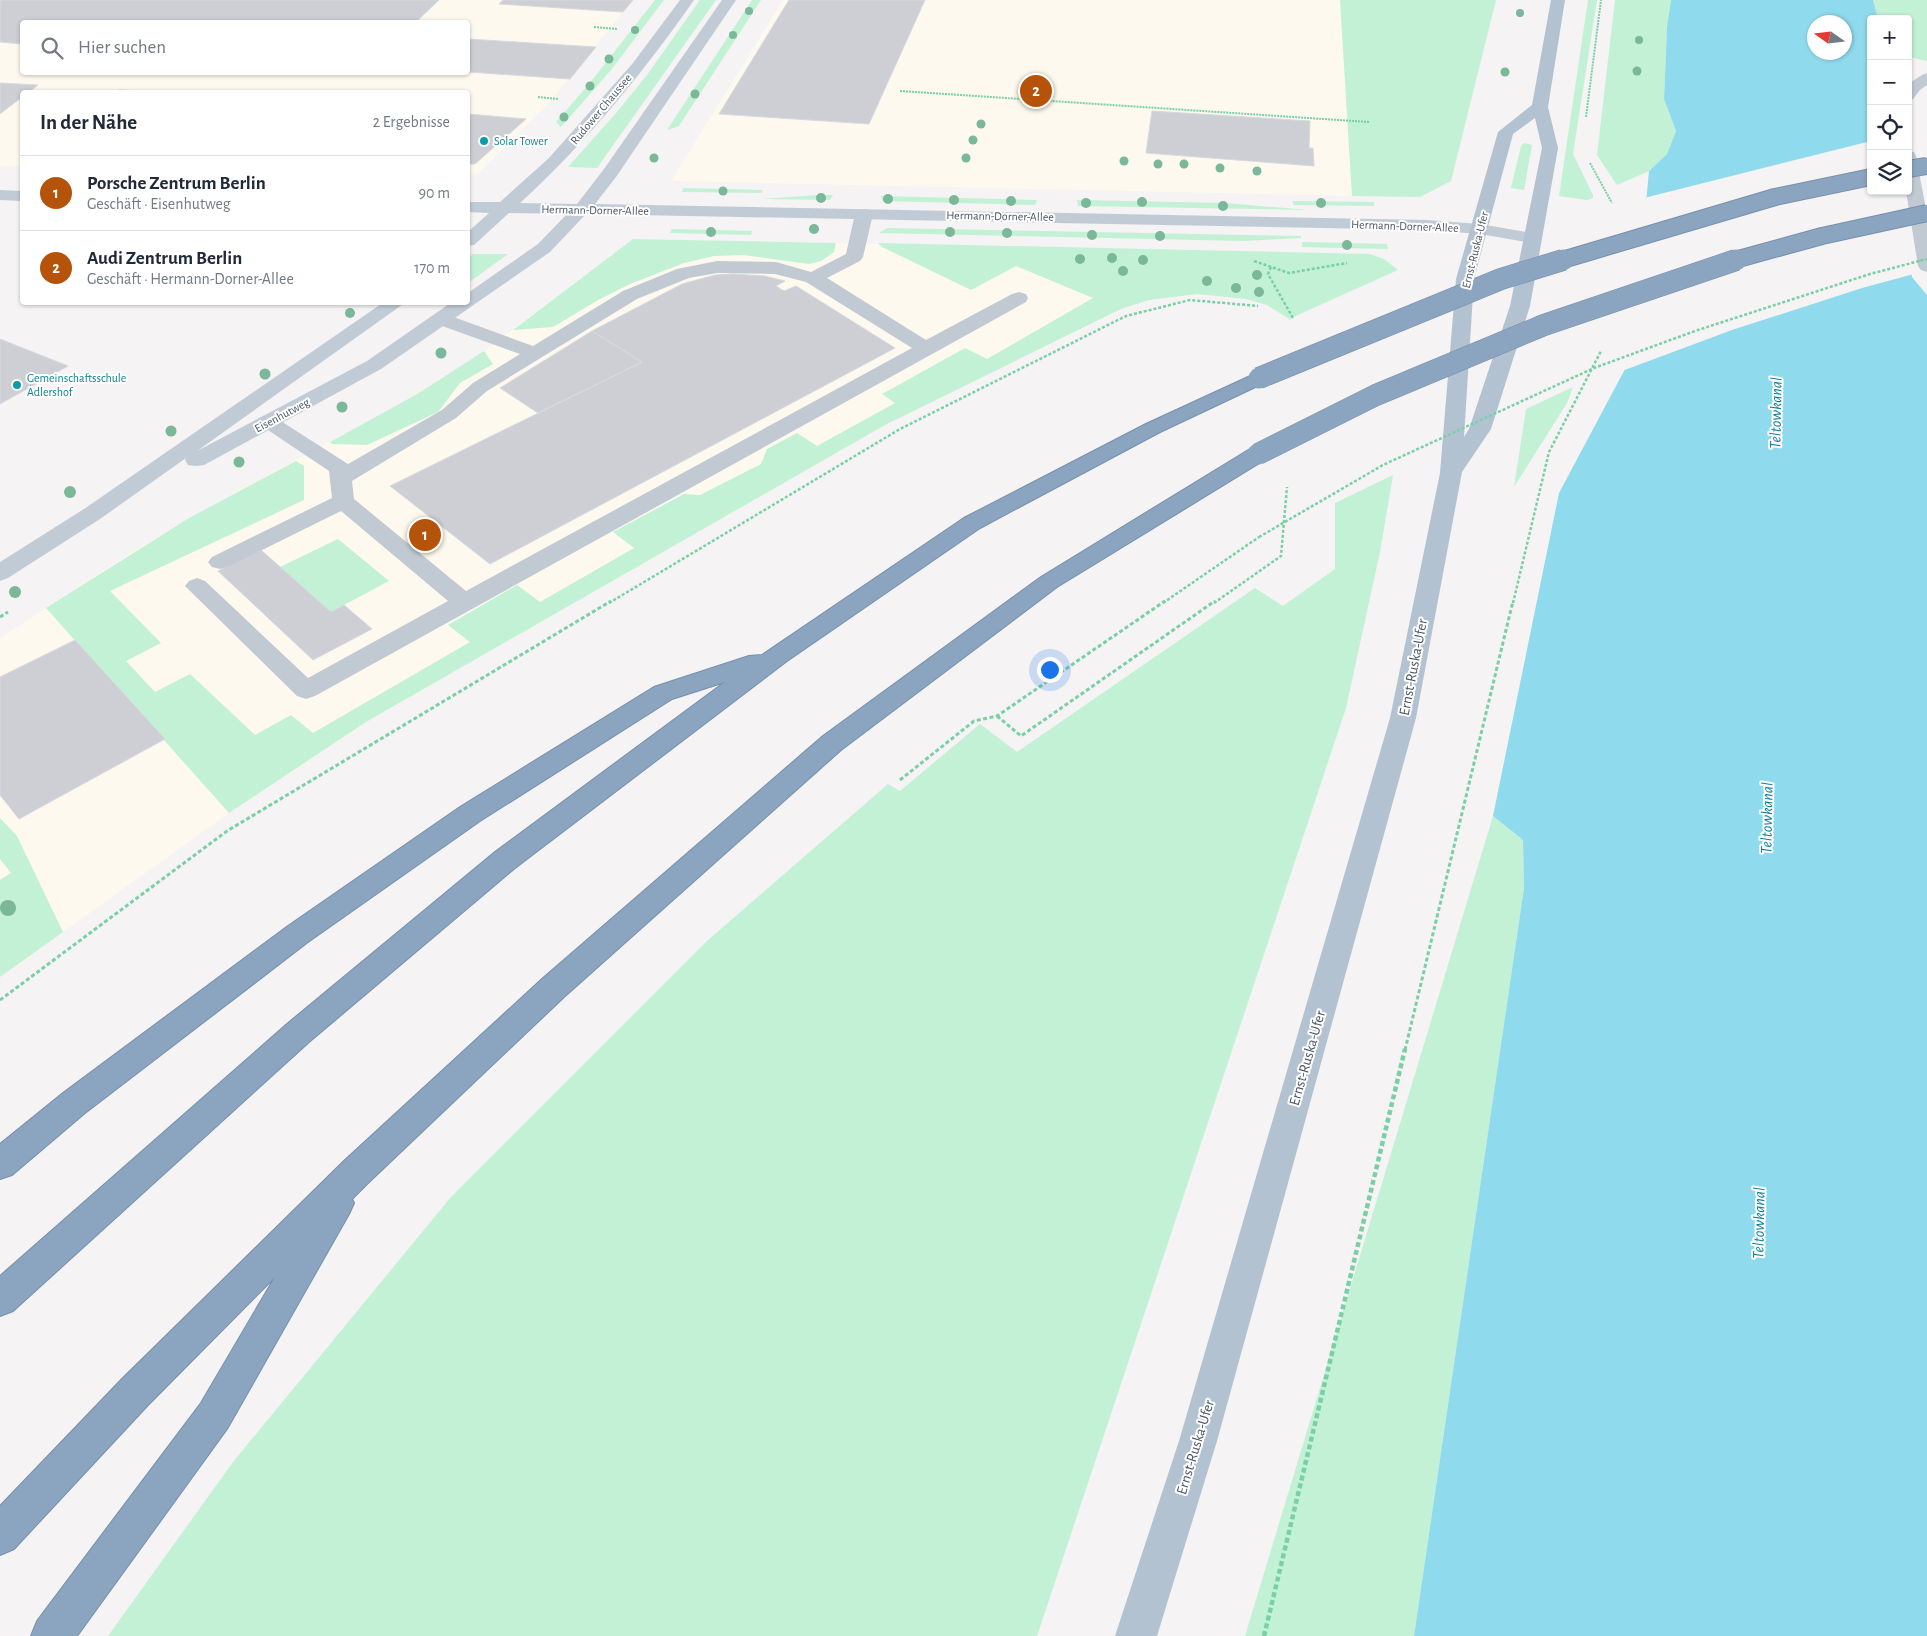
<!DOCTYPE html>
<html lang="de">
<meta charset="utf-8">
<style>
:root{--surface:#fff;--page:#f6f6f7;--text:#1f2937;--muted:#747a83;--line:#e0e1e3;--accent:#b45309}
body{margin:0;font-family:"Alegreya Sans",sans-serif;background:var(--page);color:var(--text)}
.controls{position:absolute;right:15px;top:15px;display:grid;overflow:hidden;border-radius:5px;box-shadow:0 1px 4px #0004}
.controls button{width:45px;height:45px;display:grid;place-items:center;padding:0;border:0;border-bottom:1px solid var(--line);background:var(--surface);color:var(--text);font:25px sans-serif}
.compass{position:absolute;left:1807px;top:15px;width:45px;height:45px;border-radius:50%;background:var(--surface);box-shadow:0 1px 4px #0004;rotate:284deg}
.you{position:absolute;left:1049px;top:669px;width:18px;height:18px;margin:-12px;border:4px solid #fff;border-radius:50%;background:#1a73e8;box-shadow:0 0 0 8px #1a73e833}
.badge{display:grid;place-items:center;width:32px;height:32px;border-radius:50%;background:var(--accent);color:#fff;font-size:16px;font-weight:700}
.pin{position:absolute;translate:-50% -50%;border:2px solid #fff;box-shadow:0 1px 5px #0006}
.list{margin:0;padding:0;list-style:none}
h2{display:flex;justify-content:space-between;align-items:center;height:65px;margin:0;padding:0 20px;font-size:21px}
h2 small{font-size:16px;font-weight:400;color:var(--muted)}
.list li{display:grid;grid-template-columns:32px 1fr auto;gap:15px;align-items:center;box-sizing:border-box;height:75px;padding:0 20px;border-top:1px solid var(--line)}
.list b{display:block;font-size:19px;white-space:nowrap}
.list p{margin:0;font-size:16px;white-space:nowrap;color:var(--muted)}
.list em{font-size:16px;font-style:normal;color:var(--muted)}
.icon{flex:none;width:28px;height:28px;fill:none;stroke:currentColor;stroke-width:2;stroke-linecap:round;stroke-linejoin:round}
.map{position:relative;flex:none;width:1927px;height:1636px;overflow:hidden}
.search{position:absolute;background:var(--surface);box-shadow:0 1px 4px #0004;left:20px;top:20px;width:450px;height:55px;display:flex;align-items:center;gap:12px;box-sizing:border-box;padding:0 18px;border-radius:5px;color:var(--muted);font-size:19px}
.panel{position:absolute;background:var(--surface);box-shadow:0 1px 4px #0004;left:20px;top:90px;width:450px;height:215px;border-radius:5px}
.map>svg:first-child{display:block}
.commercial{fill:#fdf9ef;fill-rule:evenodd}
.green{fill:#c3f1d5}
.water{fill:#90daee;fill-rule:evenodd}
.pier{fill:#f5f3f3}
.building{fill:#cdcfd5;stroke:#d7d9de}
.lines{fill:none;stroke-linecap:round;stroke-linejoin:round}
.highway-casing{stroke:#7690ad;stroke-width:2}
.path-far3{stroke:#7ad0a6;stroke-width:2;stroke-dasharray:2 1;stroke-linecap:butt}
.path-far2{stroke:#7ad0a6;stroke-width:2.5;stroke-dasharray:3 2;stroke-linecap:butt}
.path-far1{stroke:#7ad0a6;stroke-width:3;stroke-dasharray:4 2.5;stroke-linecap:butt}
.path{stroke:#7ad0a6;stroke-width:4.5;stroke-dasharray:5 3;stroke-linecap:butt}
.lane{fill:#c1cad2;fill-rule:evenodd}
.secondary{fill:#c1cbd6;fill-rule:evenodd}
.primary{fill:#b3c2d1;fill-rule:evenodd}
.highway{fill:#8ba5c1;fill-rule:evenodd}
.highway-bridge-far1-casing{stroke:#7690ad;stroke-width:18;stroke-linecap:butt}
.highway-bridge-casing{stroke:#7690ad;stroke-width:22;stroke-linecap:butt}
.path-bridge-far1{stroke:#7ad0a6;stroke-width:2;stroke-dasharray:2 1;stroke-linecap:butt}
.path-bridge{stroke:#7ad0a6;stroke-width:2.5;stroke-dasharray:3 2;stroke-linecap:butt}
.highway-bridge-far1{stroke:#8ba5c1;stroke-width:16}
.highway-bridge{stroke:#8ba5c1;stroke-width:21}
.tree{fill:#7bb799}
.culture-dot{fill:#0f9aa8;stroke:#fff;stroke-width:2}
.labels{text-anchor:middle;stroke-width:4;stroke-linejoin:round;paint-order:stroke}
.far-street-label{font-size:12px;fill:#4a5661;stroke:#fff}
.far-culture-label{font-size:12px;fill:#0d838f;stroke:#fff;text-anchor:start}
.street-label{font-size:15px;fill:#4a5661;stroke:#fff}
.water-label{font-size:16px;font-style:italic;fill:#0c7c9b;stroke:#fff}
</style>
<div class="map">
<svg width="1927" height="1636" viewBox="0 0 1927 1636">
<rect width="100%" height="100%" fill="#f5f3f3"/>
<path class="commercial" d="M0 0H633L548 104 478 174H468V92H22V167L0 166ZM22 22H468V72H22Z
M783 0H1340L1352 196 671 181Z
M633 239 1221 251 1149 300 1121 309 885 425 366 722 229 813 0 977V638L131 553 189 518 419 393 484 351Z"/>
<path class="green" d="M655 0H664L611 70 561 127 556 122 589 84Z
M700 0H716L597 168 568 167 617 112 647 75Z
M752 0H761L679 126 667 130Z
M1340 0H1496L1451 181 1420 197 1352 196Z
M1588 0H1597L1573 154 1593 195V198L1587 200 1559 196Z
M1615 0H1671L1667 27 1664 99 1676 131 1667 154 1649 171 1617 185 1597 155Z
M1873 0H1927V61L1908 57V19H1878Z
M1524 143 1532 145 1524 190 1511 188 1521 146Z
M683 188 763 190 761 193 682 192Z
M818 195H833L830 200 761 199Z
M881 196 1037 200 1035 205 882 201Z
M1077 200 1226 203 1308 210 1078 206Z
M1292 201 1374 202V206L1294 205Z
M887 228 1301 236V238L1243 241 879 233Z
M672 229 752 231 751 235 670 233Z
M633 239 836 243 834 252 821 261 809 264 743 255 714 256 684 263 630 284 600 299 553 327 513 330Z
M1302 242 1387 244 1388 249 1302 247Z
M878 243 1370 254 1384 259 1398 270 1291 318V320L1267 305 1246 299 1197 294 1149 300 1121 309 885 425 366 722 229 813 46 608 189 518 296 461 304 466V500L110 591 161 643 126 661 155 692 190 674 255 735 291 715 313 733 470 642 448 625 517 585 540 602 634 548 613 532 684 494 700 495 761 464 767 449 797 433 817 446 895 403 882 394 965 348 987 359 1093 298 1016 266 971 290 882 247Z
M473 254H508L468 283V258Z
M484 351 493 364 460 383 438 412 367 445 332 444 330 442 419 393Z
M1573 387 1567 403 1514 487 1526 409Z
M1393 475 1380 552 1346 708 1037 1636H108L233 1462 451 1197 708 940 888 784 900 791 980 724 1017 752 1255 588 1283 606 1335 569V503Z
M338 539 389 581 331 612 280 567Z
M1493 816 1523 840 1524 888 1414 1636H1245Z
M0 818 17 836 63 932 0 977V880L11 873 0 859Z"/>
<path class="water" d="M1671 0H1873L1878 19H1871V191H1897L1912 277 1927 295V1636H1414L1524 888 1523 840 1493 816 1559 493 1632 356 1649 171 1667 154 1676 131 1664 99 1667 27ZM1814 22H1844V52H1814Z"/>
<path class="pier" d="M1871 141V191H1899L1914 274 1862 288 1732 330 1622 371 1630 355 1644 198Z"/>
<path class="building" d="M0 0H439L416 22H22V44L0 42Z
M503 0H633L623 12 499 4Z
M789 0H925L869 124 719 114Z
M468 39 596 47 570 79 468 72Z
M0 83 38 85 29 92H22V97L0 114Z
M119 90 165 92H116Z
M1152 111 1310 121 1309 148H1313L1314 166 1146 153Z
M468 114 526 119 475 164H468Z
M733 274 765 276 785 281 776 286 784 291 796 286 895 348 490 564 390 486 642 362 592 331 682 284 715 275Z
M592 331 642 362 538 413 500 388Z
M0 339 68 366 0 404Z
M261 550 331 612 344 605 372 629 313 660 218 571Z
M75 640 165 739 19 819 0 795V677Z"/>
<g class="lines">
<defs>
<path id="highway" d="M1259 372 1266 374 1269 378 1266 382 1160 432 980 528 787 661 515 868 309 1042 13 1311 0 1316V1276L287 1024 495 852 725 682 672 699 480 821 308 942 85 1113 12 1175 0 1179V1144L63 1093 288 926 460 807 654 687 749 656 762 655 964 518 1146 424Z
M1258 448 1266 449 1269 454 1266 459 1057 587 841 750 564 997 368 1183 352 1199 354 1203 349 1214 227 1429 77 1636H31L37 1621 201 1403 275 1277 148 1405 14 1549 0 1555V1506L122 1379 344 1161 542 979 823 736 1041 577 1250 449Z"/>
</defs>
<use href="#highway" class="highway-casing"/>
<path class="path-far3" d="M594 27 617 29
M900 91 1369 122
M538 97 558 99
M1586 117 1601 0
M1590 163 1612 203"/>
<path class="path-far2" d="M1254 261 1289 273 1347 263
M1271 267 1268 274 1293 318
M609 603 900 429 1126 316 1190 300 1258 306
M1163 603 1259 537
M1214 603 1281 556 1287 487
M1513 603 1549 452 1601 351"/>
<path class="path-far1" d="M0 617 8 612
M997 716 1021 736 1215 601
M900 780 974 721 997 716 1165 601
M0 1000 227 831 611 601
M1405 1050 1513 601"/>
<path class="path" d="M1264 1636 1405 1049"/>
<path class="lane" d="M1927 73V85L1920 90 1913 99 1908 101V84L1922 75Z
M1908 151 1914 152 1916 156 1927 215V272L1921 270 1918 266 1906 191H1908Z
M864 209 870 210 873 214 863 257 860 261 827 278 926 340 1012 294 1019 292 1026 294 1028 298 1026 302 315 696 306 699 297 696 185 586 189 581 197 578 205 581 308 678 448 601 341 511 228 567 220 569 212 567 208 562 212 557 332 498 329 471 262 426 259 422 262 418 269 416 276 418 348 464 442 410 473 383 520 354 434 323 431 319 434 315 441 313 448 315 533 346 623 291 677 269 717 261 776 262 811 272 846 254 855 214 858 210ZM717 273 775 274 806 282 912 348 466 591 354 499 352 481 456 418 487 391 637 299 689 278Z"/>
<path class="secondary" d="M680 0H694C643 73 586 143 520 203L577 204 604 169 722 0H736L616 177 595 204 1427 220 1480 224 1532 233 1538 234 1541 238 1538 242 1532 243 1480 234 1427 230 586 214 550 252 381 369 204 465 196 466 188 465 185 460 186 458 100 519 8 578 0 581V562L84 509 384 302H406L197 451 367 361 452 302H468V293L538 244 567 214 509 213 474 245 468 246V232L489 213 468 212V202H500L549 158 633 63Z
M0 190 22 191V201L0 200Z"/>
<path class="primary" d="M1551 0H1565L1548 107 1558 148 1530 306 1491 429 1462 472 1416 718 1217 1441 1157 1636H1115L1179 1441 1390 718 1440 473 1456 279 1498 132 1532 105ZM1535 118 1542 148 1510 306 1469 429 1464 437 1474 279 1513 134Z"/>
<use href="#highway" class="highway"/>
<defs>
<path id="highway-bridge-far1" d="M1908 169 1927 166
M1559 261 1775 197 1871 177
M1731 261 1822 236 1927 213"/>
<path id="highway-bridge" d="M1259 378 1501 279 1563 260
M1258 454 1376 395 1544 325 1736 260"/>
</defs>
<use href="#highway-bridge-far1" class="highway-bridge-far1-casing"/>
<use href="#highway-bridge" class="highway-bridge-casing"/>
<path class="path-bridge-far1" d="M1919 261 1927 259"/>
<path class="path-bridge" d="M1259 537 1383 465 1594 368 1695 331 1870 274 1923 260"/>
<use href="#highway-bridge-far1" class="highway-bridge-far1"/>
<use href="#highway-bridge" class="highway-bridge"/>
</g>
<g class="tree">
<circle cx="749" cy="11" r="4"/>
<circle cx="1520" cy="13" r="4"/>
<circle cx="635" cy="30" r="4"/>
<circle cx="733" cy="35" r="4"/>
<circle cx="1639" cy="40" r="4"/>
<circle cx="609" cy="59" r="4.5"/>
<circle cx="1637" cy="71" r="4.5"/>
<circle cx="1505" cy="72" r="4.5"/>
<circle cx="590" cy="86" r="4.5"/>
<circle cx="695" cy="94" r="4.5"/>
<circle cx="564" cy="117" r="4.5"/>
<circle cx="981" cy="124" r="4.5"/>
<circle cx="973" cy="140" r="4.5"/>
<circle cx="654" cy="158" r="4.5"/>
<circle cx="966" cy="158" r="4.5"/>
<circle cx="1124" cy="161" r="4.5"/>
<circle cx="1158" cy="164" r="4.5"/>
<circle cx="1184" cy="164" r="4.5"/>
<circle cx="1220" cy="168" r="4.5"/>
<circle cx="1257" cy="171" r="4.5"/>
<circle cx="723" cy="191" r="4.5"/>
<circle cx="821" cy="198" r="5"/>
<circle cx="888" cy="199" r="5"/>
<circle cx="954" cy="200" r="5"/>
<circle cx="1011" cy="201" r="5"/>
<circle cx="1142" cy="202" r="5"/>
<circle cx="1086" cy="203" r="5"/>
<circle cx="1321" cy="203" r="5"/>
<circle cx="1223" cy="206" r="5"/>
<circle cx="814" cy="229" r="5"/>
<circle cx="711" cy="232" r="5"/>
<circle cx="950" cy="232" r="5"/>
<circle cx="1007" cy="233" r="5"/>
<circle cx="1092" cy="235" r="5"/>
<circle cx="1160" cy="236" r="5"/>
<circle cx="1347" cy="245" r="5"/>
<circle cx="1112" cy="258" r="5"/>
<circle cx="1080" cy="259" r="5"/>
<circle cx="1143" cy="260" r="5"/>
<circle cx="1123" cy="271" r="5"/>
<circle cx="1257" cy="275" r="5"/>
<circle cx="1207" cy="281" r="5"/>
<circle cx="1236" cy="288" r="5"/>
<circle cx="1259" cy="292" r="5"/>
<circle cx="350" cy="313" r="5"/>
<circle cx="441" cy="353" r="5.5"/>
<circle cx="265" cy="374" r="5.5"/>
<circle cx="342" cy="407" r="5.5"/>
<circle cx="171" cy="431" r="5.5"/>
<circle cx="239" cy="462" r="5.5"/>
<circle cx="70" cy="492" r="6"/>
<circle cx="15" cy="592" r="6"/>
<circle cx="8" cy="908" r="8"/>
</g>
<g class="culture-dot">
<circle cx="484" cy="141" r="5"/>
<circle cx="17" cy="385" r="5"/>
</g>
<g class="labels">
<g class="far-street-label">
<text transform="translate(601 109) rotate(-50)" y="4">Rudower Chaussee</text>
<text transform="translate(595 210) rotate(1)" y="4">Hermann-Dorner-Allee</text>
<text transform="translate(1000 216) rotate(1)" y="4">Hermann-Dorner-Allee</text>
<text transform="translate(1405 226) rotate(2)" y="4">Hermann-Dorner-Allee</text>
<text transform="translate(1475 250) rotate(-76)" y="4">Ernst-Ruska-Ufer</text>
<text transform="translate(282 415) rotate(-28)" y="4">Eisenhutweg</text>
</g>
<g class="far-culture-label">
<text x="494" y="145">Solar Tower</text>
<text x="27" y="382">Gemeinschaftsschule<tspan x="27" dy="14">Adlershof</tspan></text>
</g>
<g class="street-label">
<text transform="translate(1413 667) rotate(-79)" y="5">Ernst-Ruska-Ufer</text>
<text transform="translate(1307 1058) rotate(-74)" y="5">Ernst-Ruska-Ufer</text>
<text transform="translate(1195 1447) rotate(-73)" y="5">Ernst-Ruska-Ufer</text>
</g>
<g class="water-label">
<text transform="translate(1775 413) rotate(-89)" y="6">Teltowkanal</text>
<text transform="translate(1766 818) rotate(-89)" y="6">Teltowkanal</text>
<text transform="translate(1758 1223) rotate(-89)" y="6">Teltowkanal</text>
</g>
</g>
</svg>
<div class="controls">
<button>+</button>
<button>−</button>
<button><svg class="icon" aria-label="locate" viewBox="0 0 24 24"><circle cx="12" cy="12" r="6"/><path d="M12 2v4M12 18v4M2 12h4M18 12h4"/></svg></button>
<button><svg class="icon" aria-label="layers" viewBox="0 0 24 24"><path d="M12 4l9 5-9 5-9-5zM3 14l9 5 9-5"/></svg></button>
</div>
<svg class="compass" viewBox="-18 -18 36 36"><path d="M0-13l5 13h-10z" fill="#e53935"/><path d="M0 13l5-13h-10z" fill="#747a83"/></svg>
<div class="you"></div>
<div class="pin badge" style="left:425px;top:535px">1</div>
<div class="pin badge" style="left:1036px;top:91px">2</div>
<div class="search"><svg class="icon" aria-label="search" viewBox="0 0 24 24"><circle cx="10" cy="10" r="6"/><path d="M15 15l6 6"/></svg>Hier suchen</div>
<section class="panel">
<h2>In der Nähe<small>2 Ergebnisse</small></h2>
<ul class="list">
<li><span class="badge">1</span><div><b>Porsche Zentrum Berlin</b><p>Geschäft · Eisenhutweg</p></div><em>90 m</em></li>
<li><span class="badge">2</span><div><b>Audi Zentrum Berlin</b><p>Geschäft · Hermann-Dorner-Allee</p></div><em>170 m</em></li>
</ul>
</section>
</div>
